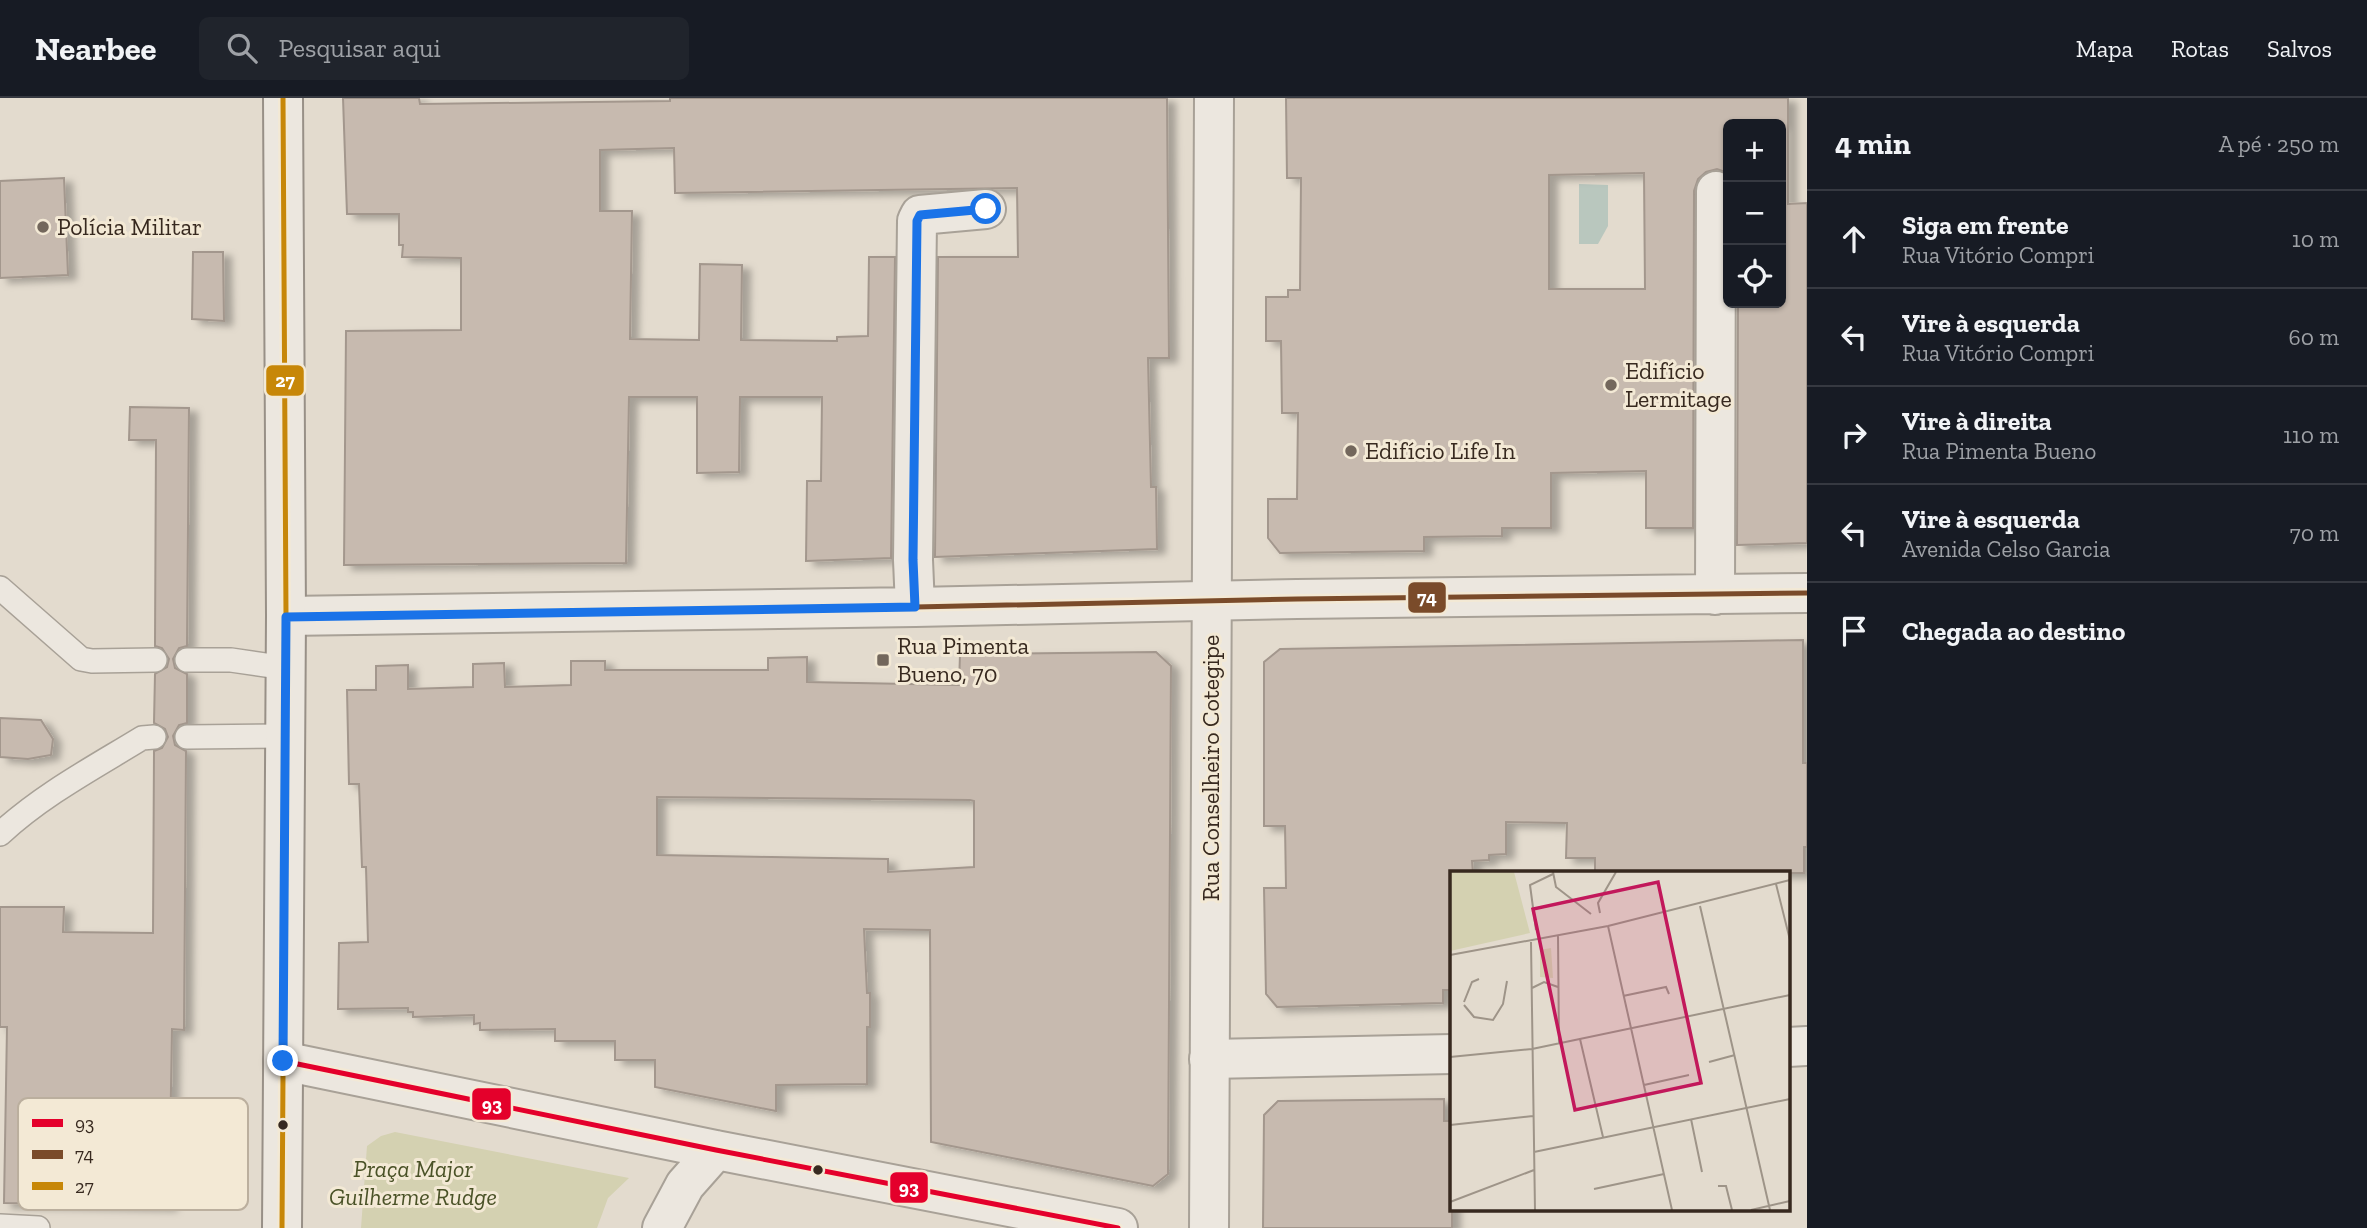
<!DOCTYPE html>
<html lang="pt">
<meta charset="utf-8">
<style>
:root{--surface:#171b24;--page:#20242c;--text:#f1f3f6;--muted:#9ea1a6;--line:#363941}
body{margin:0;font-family:"Zilla Slab",serif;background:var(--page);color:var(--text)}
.controls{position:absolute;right:21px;top:21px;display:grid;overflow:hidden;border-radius:10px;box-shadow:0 2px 5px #0004}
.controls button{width:63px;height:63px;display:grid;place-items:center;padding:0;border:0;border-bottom:2px solid var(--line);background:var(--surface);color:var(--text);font:35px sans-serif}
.stop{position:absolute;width:21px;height:21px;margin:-16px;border:5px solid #1a73e8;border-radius:50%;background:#fff}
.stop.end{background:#1a73e8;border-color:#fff;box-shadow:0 2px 7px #0008}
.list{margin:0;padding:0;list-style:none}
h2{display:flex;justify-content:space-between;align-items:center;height:91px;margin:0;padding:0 28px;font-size:30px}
h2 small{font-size:23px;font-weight:400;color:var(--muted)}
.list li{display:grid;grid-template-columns:46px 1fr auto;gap:21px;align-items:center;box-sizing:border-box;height:98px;padding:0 28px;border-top:2px solid var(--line)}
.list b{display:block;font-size:26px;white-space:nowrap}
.list p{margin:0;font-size:23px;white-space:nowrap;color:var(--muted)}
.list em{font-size:23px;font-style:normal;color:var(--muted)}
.icon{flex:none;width:38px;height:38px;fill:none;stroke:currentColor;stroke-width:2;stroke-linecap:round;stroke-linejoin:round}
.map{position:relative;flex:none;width:1807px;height:1130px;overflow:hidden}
header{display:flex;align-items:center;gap:42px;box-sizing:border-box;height:98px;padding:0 35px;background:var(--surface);border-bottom:2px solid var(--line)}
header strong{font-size:33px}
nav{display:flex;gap:38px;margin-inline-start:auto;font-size:24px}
.search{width:490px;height:63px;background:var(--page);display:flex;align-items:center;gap:18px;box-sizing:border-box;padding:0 24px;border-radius:10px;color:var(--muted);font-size:26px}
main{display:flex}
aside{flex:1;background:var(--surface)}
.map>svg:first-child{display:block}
.green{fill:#d4d1b1}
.water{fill:#b9c7be}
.building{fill:#c7baaf;stroke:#a3978d;stroke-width:2;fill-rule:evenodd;filter:url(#shadow)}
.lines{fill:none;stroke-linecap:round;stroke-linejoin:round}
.service-casing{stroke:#a8a197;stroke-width:26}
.minor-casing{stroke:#a8a197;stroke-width:42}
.tertiary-casing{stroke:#a8a197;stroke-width:42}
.secondary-casing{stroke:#989087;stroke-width:42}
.service{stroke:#ece7df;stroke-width:23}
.minor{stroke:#ece7df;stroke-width:38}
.tertiary{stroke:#ece7df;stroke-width:38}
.secondary{stroke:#ece7df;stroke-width:38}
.bus-1-casing{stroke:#f3e9d5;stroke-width:10}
.bus-2-casing{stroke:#f3e9d5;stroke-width:10}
.bus-3-casing{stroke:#f3e9d5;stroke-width:10}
.bus-1{stroke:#e4002b;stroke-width:5}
.bus-2{stroke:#7a4b2a;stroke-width:5}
.bus-3{stroke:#c78708;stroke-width:5}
.route{stroke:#1a73e8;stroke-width:9}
.poi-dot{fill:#73675c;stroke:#f3e9d5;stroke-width:2.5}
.bus-dot{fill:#37291f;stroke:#f3e9d5;stroke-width:2.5}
.labels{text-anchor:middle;stroke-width:6;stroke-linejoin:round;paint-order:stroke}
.poi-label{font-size:24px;fill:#37291f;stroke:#f3e9d5;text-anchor:start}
.street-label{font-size:24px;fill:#37291f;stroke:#f3e9d5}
.park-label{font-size:24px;font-style:italic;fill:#4a5227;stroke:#f3e9d5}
.inset-road{fill:none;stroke:#9e9488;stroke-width:2}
.view{fill:#c2185b;fill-opacity:0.15;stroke:#c2185b;stroke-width:3.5}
.inset-edge{fill:none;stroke:#37291f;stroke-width:3.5}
.key{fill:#f3e9d5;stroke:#bbaf9e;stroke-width:2}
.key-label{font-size:19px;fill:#37291f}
.line-badge{stroke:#f3e9d5;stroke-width:2.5}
.badge-label{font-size:19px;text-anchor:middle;font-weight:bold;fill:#fff}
</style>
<header>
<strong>Nearbee</strong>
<div class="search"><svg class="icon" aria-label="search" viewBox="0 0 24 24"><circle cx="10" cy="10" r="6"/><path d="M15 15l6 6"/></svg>Pesquisar aqui</div>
<nav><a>Mapa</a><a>Rotas</a><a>Salvos</a></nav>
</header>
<main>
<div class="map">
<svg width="1807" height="1130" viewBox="0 0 1807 1130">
<defs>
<filter id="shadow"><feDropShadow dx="8" dy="4.5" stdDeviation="3.5" flood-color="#0004"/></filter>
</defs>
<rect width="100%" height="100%" fill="#e3dbce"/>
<path class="green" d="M395 1034 629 1080 608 1100 597 1130H361L367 1048 381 1038Z"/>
<path class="water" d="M1579 86 1608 87V128L1598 146H1579Z"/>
<path class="building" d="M343 0H419L420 6 670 3V0H1167L1169 260H1148L1151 389H1156L1157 451 935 459 938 159H1018L1017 90 675 95 674 50 600 52V113H632L630 241 699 242 700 166 742 167 741 242 837 243V239L868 238 869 159H895L891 460 806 463 807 383H821L822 299H740L739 374 697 375V299H629L626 465 344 467 346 233 461 232V160L402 159 403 147H399V116H347Z
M1286 0H1788V106L1807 105V445L1737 447 1738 205H1781V26H1728V75L1717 71 1706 74 1698 81 1694 93 1693 430H1646V373L1551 375V430H1502V438L1424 439V453L1280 455 1268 440V401H1297L1298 315H1282L1281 243H1266V199H1288V192H1300L1301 80H1287ZM1644 75 1645 191H1549V77Z
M64 80 68 177 0 180V83Z
M193 154H223L224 223 192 221Z
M130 309 189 310 187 548 179 550 173 561 175 570 187 576V625L179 627 173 638 175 647 186 653 184 932 172 931 169 1108 4 1105 7 929H0V809H64L63 834 153 835 154 653 162 650 168 639 165 631 154 625 155 576 167 569 169 561 162 550 155 548 156 342H129Z
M1803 542V665H1807V749H1804V775H1595V760H1566L1567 725 1506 724V756L1489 757V762L1472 763 1473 775H1452V892H1443V905L1277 909 1266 896 1264 790H1286L1285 728H1264V564L1280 551Z
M1156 554 1171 568 1168 1076 1153 1088 931 1044 930 832 864 831 867 895H870V929H867V986L776 987V1013L655 989V962H615V943H555V931L480 932V925L474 926V917L413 919V914H408V910L338 911 339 845 368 844 366 769H362L359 686H349L347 592H376V568L408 567V591L473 589V566L504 565 505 589 571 587V563H605V572H768V560L807 559V584L959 587 960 556ZM657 699 970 702 974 703V769L888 774V761L657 757Z
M0 620 41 622 53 641 51 657 28 661 0 659Z
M1444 1001V1023H1452V1130H1263L1264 1017 1278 1003Z"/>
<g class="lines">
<defs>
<path id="service" d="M0 490 81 561 92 563 155 562
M187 562H231L286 570
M187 639 285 638
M0 736C42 697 93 670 142 640L154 639
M0 1128 38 1130"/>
<path id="minor" d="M1715 497 1716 93
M915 509 913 462 917 123 920 117 986 111
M286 518 915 509 1297 501 1807 495
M1788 949 1807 948
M1209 961 1452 956
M283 963 716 1052 1118 1130
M662 1130 685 1087 716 1052"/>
<path id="tertiary" d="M1209 1130 1214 0"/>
<path id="secondary" d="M282 1130 286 518 283 0"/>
</defs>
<use href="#service" class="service-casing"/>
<use href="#minor" class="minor-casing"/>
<use href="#tertiary" class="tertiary-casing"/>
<use href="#secondary" class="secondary-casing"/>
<use href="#service" class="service"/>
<use href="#minor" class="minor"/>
<use href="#tertiary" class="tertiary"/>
<use href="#secondary" class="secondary"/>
<defs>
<path id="bus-1" d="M283 963 716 1052 1118 1130"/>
<path id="bus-2" d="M286 518 915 509 1297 501 1807 495"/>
<path id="bus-3" d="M282 1130 286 518 283 0"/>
</defs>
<use href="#bus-1" class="bus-1-casing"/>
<use href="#bus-2" class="bus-2-casing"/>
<use href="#bus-3" class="bus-3-casing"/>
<use href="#bus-1" class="bus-1"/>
<use href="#bus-2" class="bus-2"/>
<use href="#bus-3" class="bus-3"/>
</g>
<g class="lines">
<path class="route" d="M283 963 286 519 915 509 913 462 917 123 920 117 986 111"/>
</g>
<g class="poi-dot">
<circle cx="43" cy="129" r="7"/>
<circle cx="1611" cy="287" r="7"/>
<circle cx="1351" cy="353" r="7"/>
<rect x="876" y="555" width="14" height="14" rx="3.5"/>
</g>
<g class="bus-dot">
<circle cx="283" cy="1027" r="6"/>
<circle cx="818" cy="1072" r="6"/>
</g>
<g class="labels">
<g class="poi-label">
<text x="57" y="137">Polícia Militar</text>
<text x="1625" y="281">Edifício<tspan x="1625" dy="28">Lermitage</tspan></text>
<text x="1365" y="361">Edifício Life In</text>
<text x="897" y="556">Rua Pimenta<tspan x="897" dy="28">Bueno, 70</tspan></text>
</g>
<g class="street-label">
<text transform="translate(1211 670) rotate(-90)" y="8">Rua Conselheiro Cotegipe</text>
</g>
<g class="park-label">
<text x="413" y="1079">Praça Major<tspan x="413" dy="28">Guilherme Rudge</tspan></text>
</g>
</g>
<g transform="translate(1450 773)">
<rect width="340" height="340" fill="#e3dbce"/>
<path d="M0 1H64L80 62 0 80ZM101 77 103 107 90 106V79Z" fill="#d4d1b1"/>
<path class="inset-road" d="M103 1 106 16 141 43M326 13 340 69M250 35 320 339M150 42 148 32 166 1M158 55 222 339M86 59 80 14 103 3M108 65 109 173M81 71 85 339M0 84 158 55 340 9M82 117 94 111 108 116M173 125 216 116 219 123M14 131 22 111 29 108M14 134 24 146 43 149 53 133 57 110M130 168 153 266M0 186 82 178 340 124M259 191 285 184M194 214 239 204M241 248 252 301M0 254 83 245M84 281 340 228M268 315H276L282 339M144 318 214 303M0 331 84 299M301 339 340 330"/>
<path class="view" d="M208 11 251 212 125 239 83 38Z"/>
<rect width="340" height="340" class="inset-edge"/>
</g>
<rect x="18" y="1000" width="230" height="112" rx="10" class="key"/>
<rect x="32" y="1021" width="31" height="8" fill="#e4002b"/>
<rect x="32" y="1052" width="31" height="9" fill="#7a4b2a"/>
<rect x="32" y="1084" width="31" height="8" fill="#c78708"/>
<g class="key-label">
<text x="75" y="1032">93</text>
<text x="75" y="1063">74</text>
<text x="75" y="1095">27</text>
</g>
<g class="line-badge">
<rect x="265" y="266" width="40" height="33" rx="7" fill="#c78708"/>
<rect x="1407" y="483" width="40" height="33" rx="7" fill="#7a4b2a"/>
<rect x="471" y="989" width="41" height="34" rx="7" fill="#e4002b"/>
<rect x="889" y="1073" width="40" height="33" rx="7" fill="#e4002b"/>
</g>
<g class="badge-label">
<text x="285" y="289">27</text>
<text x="1427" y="506">74</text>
<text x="492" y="1013">93</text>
<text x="909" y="1096">93</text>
</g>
</svg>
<div class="controls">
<button>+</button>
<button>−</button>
<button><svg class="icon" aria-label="locate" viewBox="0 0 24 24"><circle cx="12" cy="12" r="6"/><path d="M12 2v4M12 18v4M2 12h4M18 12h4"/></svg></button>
</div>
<div class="stop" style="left:986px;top:111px"></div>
<div class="stop end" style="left:283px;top:963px"></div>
</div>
<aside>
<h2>4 min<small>A pé · 250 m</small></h2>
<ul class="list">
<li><svg class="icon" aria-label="ahead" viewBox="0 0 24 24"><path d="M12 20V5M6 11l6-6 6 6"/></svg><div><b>Siga em frente</b><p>Rua Vitório Compri</p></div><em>10 m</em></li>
<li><svg class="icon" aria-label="left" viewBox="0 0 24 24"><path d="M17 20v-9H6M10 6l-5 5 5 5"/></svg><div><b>Vire à esquerda</b><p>Rua Vitório Compri</p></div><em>60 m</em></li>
<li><svg class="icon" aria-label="right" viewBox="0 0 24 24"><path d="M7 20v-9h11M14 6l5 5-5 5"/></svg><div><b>Vire à direita</b><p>Rua Pimenta Bueno</p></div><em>110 m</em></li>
<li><svg class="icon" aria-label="left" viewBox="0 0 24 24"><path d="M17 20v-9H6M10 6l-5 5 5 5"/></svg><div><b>Vire à esquerda</b><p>Avenida Celso Garcia</p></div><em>70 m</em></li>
<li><svg class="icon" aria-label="arrive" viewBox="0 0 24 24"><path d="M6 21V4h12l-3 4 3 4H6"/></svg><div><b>Chegada ao destino</b></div></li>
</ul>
</aside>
</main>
